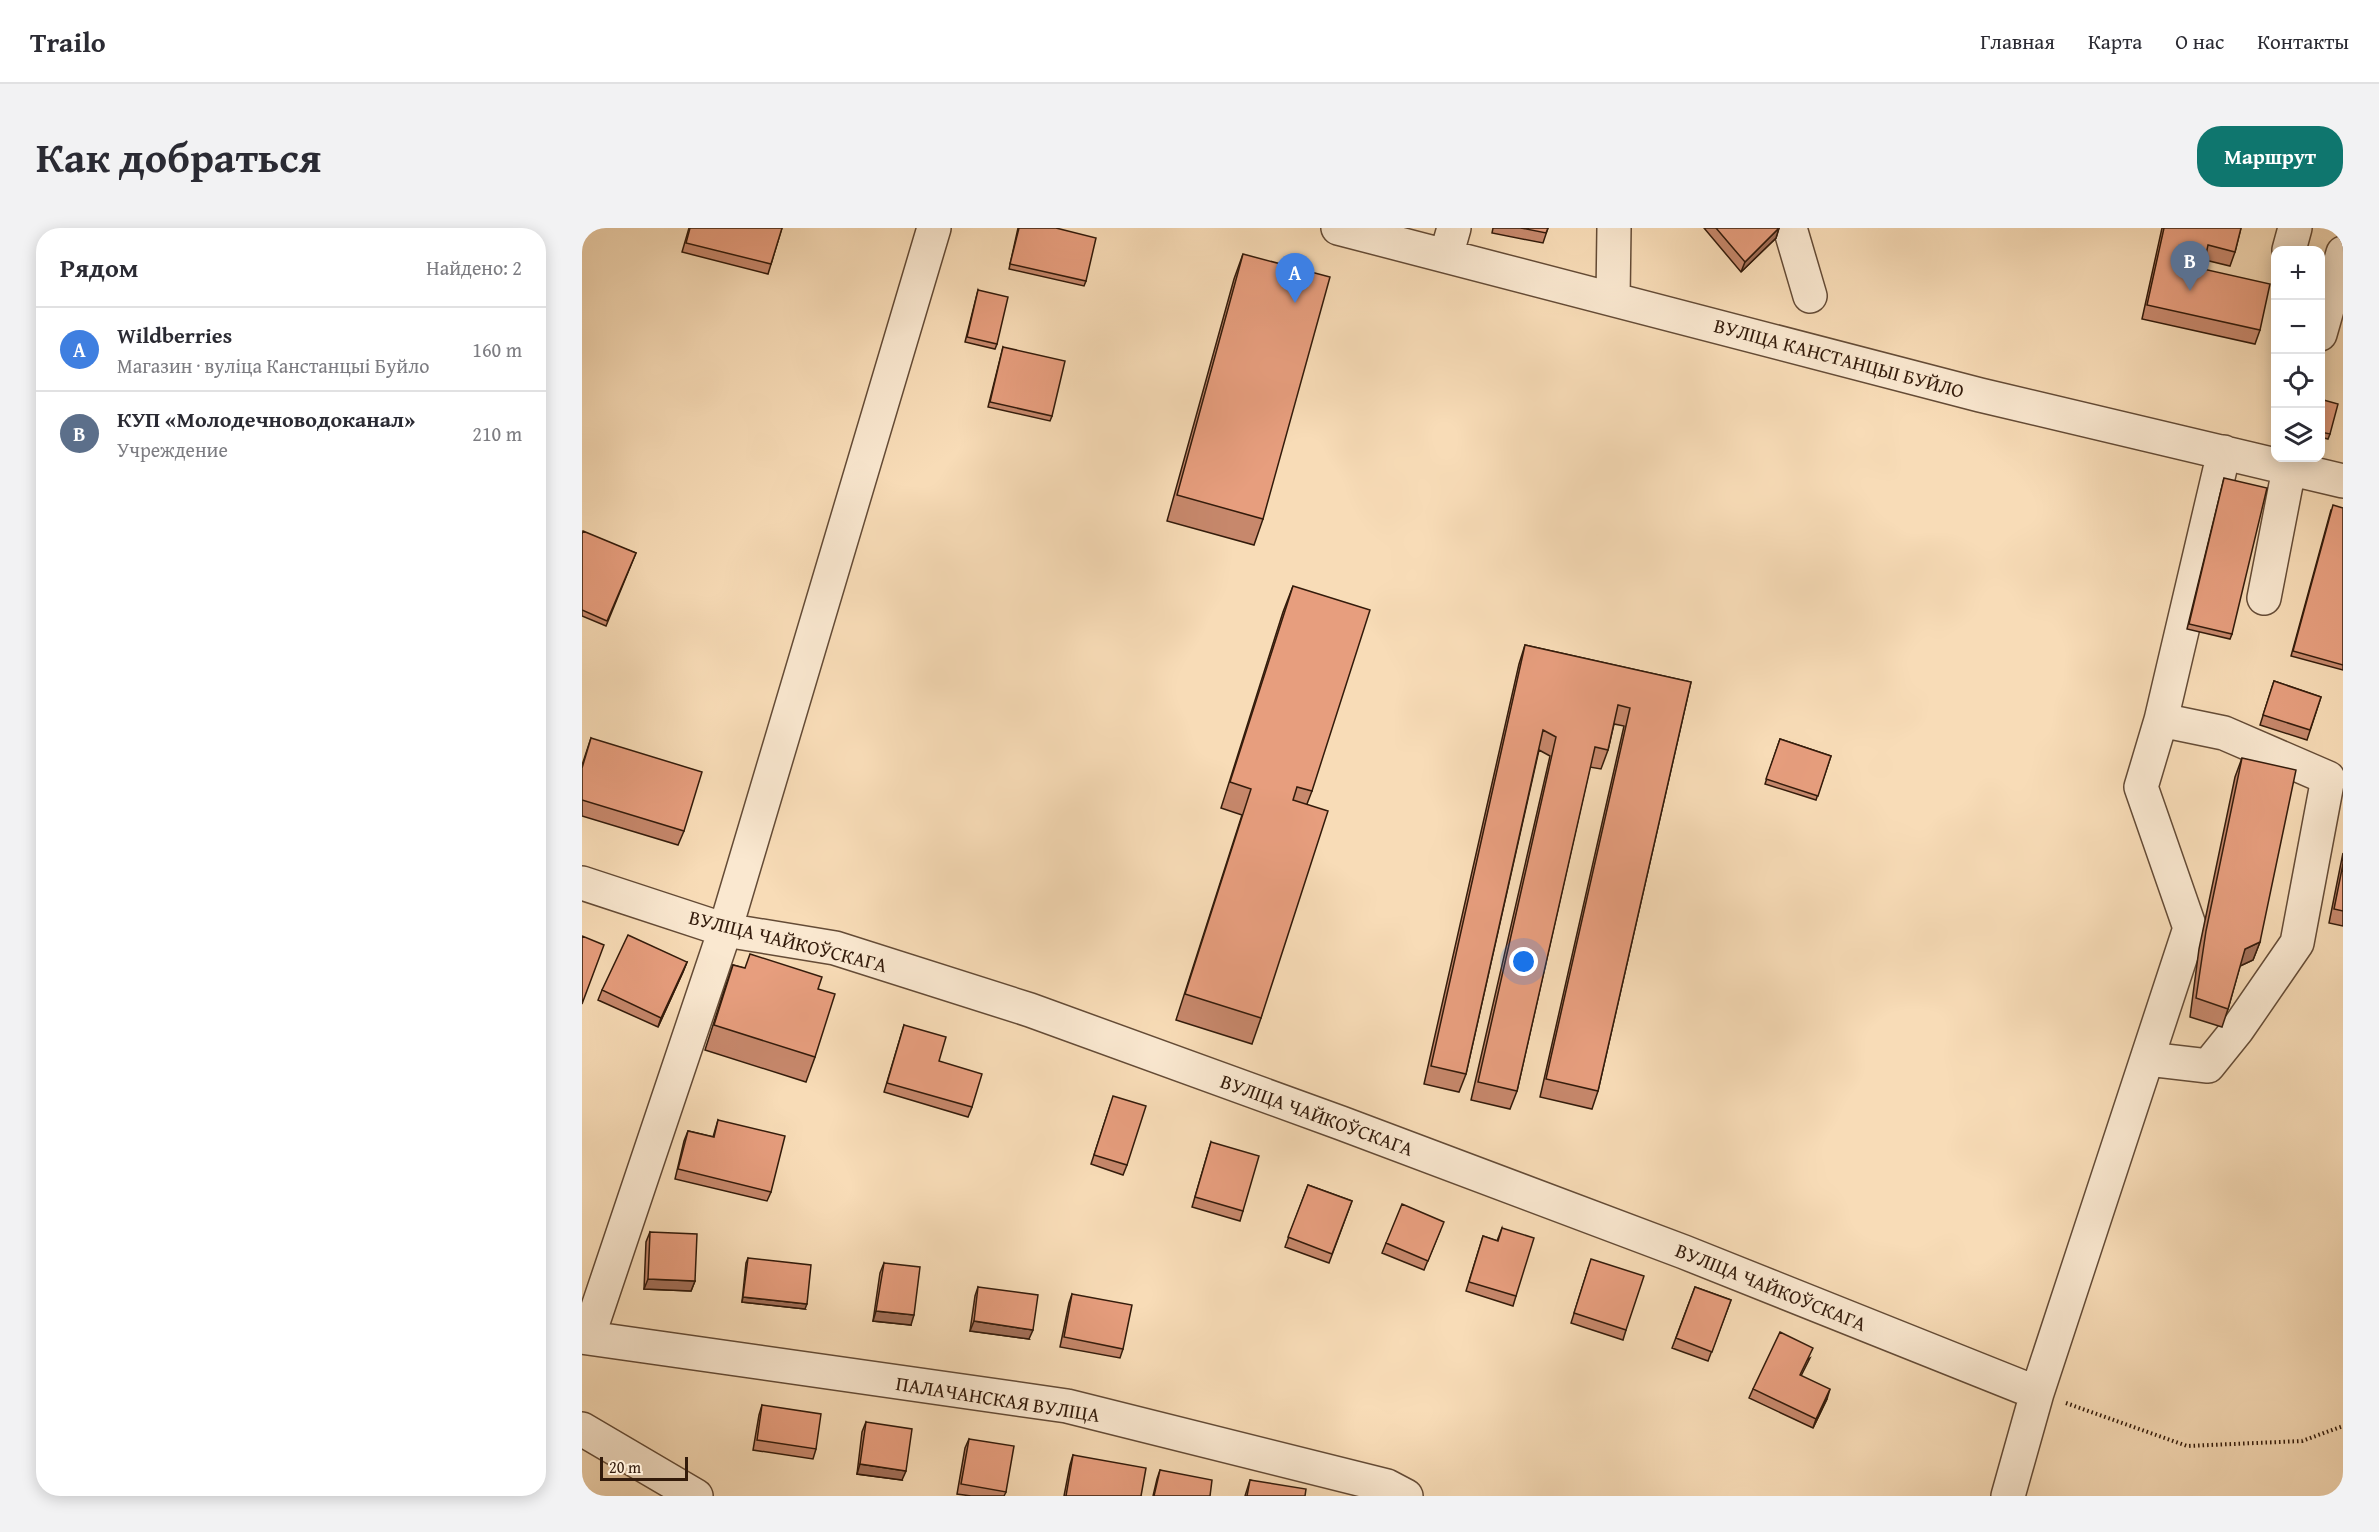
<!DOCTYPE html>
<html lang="ru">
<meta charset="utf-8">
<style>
:root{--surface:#fff;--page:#f2f2f3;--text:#2b2b33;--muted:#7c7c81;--line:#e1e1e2;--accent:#0f766e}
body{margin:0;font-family:"Gentium Book Plus",serif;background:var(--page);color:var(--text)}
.controls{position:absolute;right:18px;top:18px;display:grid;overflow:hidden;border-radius:12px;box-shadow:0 3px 15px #0003}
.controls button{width:54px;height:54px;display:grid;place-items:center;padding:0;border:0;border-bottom:2px solid var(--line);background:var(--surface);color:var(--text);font:30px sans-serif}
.scale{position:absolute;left:18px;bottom:15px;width:88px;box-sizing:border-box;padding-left:6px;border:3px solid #331b0b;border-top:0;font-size:16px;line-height:21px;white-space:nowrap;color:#331b0b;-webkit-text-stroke:4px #fae8d0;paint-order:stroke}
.you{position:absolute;left:942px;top:734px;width:21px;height:21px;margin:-15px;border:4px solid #fff;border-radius:50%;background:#1a73e8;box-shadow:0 0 0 9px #1a73e833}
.badge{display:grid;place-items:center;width:39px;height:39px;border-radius:50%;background:var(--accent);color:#fff;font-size:20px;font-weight:700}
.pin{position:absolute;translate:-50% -50px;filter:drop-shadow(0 2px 3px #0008)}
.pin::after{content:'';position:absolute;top:32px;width:21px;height:18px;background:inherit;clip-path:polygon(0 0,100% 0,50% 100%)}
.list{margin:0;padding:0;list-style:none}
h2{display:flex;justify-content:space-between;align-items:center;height:78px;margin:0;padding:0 24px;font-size:26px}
h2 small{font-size:20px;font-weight:400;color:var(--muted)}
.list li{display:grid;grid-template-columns:39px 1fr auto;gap:18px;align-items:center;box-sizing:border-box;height:84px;padding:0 24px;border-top:2px solid var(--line)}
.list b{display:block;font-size:22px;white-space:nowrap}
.list p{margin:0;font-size:20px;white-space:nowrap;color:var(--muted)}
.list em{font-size:20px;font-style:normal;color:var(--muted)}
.icon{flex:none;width:33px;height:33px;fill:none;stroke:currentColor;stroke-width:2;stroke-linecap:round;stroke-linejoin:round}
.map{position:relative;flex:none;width:1761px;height:1268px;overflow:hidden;border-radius:24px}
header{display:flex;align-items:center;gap:36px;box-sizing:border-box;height:84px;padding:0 30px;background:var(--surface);border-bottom:2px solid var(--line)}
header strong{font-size:28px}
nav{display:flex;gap:33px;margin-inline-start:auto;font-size:21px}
.intro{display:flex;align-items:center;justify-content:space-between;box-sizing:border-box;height:144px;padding:0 36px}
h1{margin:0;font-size:42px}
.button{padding:15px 27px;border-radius:24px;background:var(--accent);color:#fff;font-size:21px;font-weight:700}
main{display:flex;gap:36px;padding:0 36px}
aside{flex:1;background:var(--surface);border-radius:24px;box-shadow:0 3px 15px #0003}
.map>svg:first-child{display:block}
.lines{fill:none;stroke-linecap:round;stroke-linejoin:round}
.minor-casing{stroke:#644b36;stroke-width:36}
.path{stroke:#331b0b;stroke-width:4;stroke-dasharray:1.5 3;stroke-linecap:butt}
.minor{stroke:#fae8d0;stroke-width:33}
.wall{fill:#c7886c;stroke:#331b0b;stroke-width:1.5}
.shaded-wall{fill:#a26f58;stroke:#331b0b;stroke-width:1.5}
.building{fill:#e79e7e;stroke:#331b0b;stroke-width:1.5}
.labels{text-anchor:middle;stroke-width:5;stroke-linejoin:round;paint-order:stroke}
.street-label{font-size:20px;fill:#331b0b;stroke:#fae8d0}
</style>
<header>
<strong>Trailo</strong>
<nav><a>Главная</a><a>Карта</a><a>О нас</a><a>Контакты</a></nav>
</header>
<div class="intro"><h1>Как добраться</h1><a class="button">Маршрут</a></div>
<main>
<aside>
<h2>Рядом<small>Найдено: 2</small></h2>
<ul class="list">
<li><span class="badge" style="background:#3f7fe0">A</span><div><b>Wildberries</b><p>Магазин · вуліца Канстанцыі Буйло</p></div><em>160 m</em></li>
<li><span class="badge" style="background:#5c6f8a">B</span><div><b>КУП «Молодечноводоканал»</b><p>Учреждение</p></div><em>210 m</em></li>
</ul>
</aside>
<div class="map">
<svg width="1761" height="1268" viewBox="0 0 1761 1268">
<rect width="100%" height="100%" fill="#f8dcb7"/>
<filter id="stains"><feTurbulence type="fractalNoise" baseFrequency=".00333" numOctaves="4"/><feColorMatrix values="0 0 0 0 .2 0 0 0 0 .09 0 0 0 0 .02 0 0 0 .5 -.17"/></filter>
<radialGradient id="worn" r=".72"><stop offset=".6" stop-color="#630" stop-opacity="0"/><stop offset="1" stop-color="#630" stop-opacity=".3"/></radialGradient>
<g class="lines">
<defs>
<path id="minor" d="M756 0 1398 167 1761 253
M1208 0 1228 68
M1707 22 1713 0
M864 28 872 0
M1031 70 1032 0
M1738 106 1761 25
M1682 370 1707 241
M0 655 143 702 253 720 448 782 759 895 1102 1024 1455 1165
M1566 831 1626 838 1655 802 1715 715 1746 550 1642 505 1579 492
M0 1109 485 1178 805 1258 824 1268
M6 1109 143 702 352 0
M0 1201 114 1268
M1426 1268 1455 1165 1608 700 1559 559 1579 492 1642 224"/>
</defs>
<use href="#minor" class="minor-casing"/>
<path class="path" d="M1484 1175 1605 1218 1720 1213 1761 1198"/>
<use href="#minor" class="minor"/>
</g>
<path class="wall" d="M107 0H200L186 46 100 24Z
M436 0H474L504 53 502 58 427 41Z
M911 0H966L961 15 910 5Z
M1122 0H1197L1194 10 1159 44Z
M1580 0H1659L1653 24 1648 38 1623 32 1621 41 1678 102 1673 116 1560 91Z
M661 26 681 291 672 317 585 293 652 51Z
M396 62 415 116 413 121 383 114Z
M421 119 470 188 468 193 406 179Z
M1738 171 1748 206 1746 211 1738 209Z
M1642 250 1650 406 1648 411 1605 401Z
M1761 280V442L1709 428 1749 282Z
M0 306 54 325 24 398 0 388Z
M711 358 730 563 725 576 679 790 670 816 594 792 660 587 639 580 701 384Z
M943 417 1109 454 1016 863 1010 881 958 869 1042 498 1032 496 1026 522 1019 541 1008 539 935 863 928 881 889 872 968 528 957 522 884 846 877 864 842 856 937 436Z
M1692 453 1739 469 1725 512 1678 497Z
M9 510 102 603 96 617 0 588V537Z
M1198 511 1249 528 1234 572 1183 556Z
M1660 530 1678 714 1671 732 1658 738 1646 781 1640 799 1608 789 1617 721 1653 549Z
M1761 625V698L1747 695Z
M105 734 101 744 76 799 16 772 20 762Z
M151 737 236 761 233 829 224 854 123 822 142 763Z
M322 797 357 833 390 879 386 889 302 864Z
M528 878 545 937 541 947 509 936Z
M136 892 189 964 185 973 93 951 102 913 106 903 131 909Z
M629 914 661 983 658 993 610 979Z
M726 957 770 973 747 1035 703 1019Z
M920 1000 934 1068 931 1078 884 1063 901 1008 915 1013Z
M858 1003 842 1042 800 1025 804 1015Z
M68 1004 113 1053 109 1063 62 1061 64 1014Z
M166 1030 223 1081 160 1074 164 1035Z
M302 1035 329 1097 291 1093 298 1045Z
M1006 1041 1044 1102 1041 1112 989 1095Z
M396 1059 447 1111 388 1103 393 1068Z
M1113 1059 1149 1072 1126 1133 1090 1120Z
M490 1066 541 1121 538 1130 478 1119 487 1075Z
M1228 1130 1219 1148 1245 1171 1231 1200 1167 1170 1171 1161Z
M180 1177 234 1221 231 1231 171 1222 177 1187Z
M284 1194 320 1252 275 1246 280 1204Z
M387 1211 424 1264 422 1268H389L375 1266 383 1220Z
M491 1227 559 1268H482L488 1237Z
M578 1242 628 1268H571L575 1251Z
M668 1252 723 1268H663Z"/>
<path class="shaded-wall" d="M1197 0 1194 10 1159 44 1163 34Z
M1678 714 1671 732 1656 739 1663 721Z
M105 734 101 744 76 799 79 790Z
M66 1051 113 1053 109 1063 62 1061Z
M161 1069 225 1076 223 1081 160 1074Z
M294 1083 332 1087 329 1097 291 1093Z
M392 1093 451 1102 447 1111 388 1103Z
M1248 1161 1245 1171 1231 1200 1234 1191Z
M278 1236 324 1243 320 1252 275 1246Z"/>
<path class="building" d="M108 0H200L189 36 104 15Z
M437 0H474L514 10 504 53 428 36Z
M939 0H966L964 5Z
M1134 0H1197L1163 34Z
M1582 0H1659L1653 24 1626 17 1621 41 1688 56 1678 102 1565 77Z
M661 26 748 49 681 291 595 267Z
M396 62 426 69 415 116 385 109Z
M421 119 483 133 470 188 408 174Z
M1738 171 1756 176 1748 206 1738 204Z
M1642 250 1685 260 1650 406 1607 396Z
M1751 277 1761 280V437L1711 423Z
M1 303 54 325 25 393 0 382V306Z
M711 358 788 382 730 563 715 559 711 572 746 583 679 790 603 766 669 561 648 554Z
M943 417 1109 454 1016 863 964 851 1048 480 1036 477 1026 522 1013 519 935 863 896 854 974 509 961 502 884 846 849 838Z
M1692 453 1739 469 1728 502 1681 487Z
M9 510 120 544 102 603 0 572V540Z
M1198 511 1249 528 1236 568 1184 551Z
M1660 530 1714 542 1678 714 1663 721 1646 781 1614 770 1624 703Z
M1761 636V683L1752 681Z
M46 707 105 734 79 790 20 762Z
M0 708 22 717 0 776Z
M168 726 240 749 236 761 253 766 233 829 132 797 151 737 163 740Z
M322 797 364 809 357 833 400 846 390 879 305 855Z
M531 868 564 878 545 937 512 927Z
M136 892 203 908 189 964 96 941 106 903 132 909Z
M629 914 677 928 661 983 613 969Z
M726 957 770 973 750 1026 706 1009Z
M820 976 862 994 846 1033 804 1015Z
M920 1000 952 1010 934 1068 887 1054 901 1008 916 1013Z
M68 1004 115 1006 113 1053 66 1051Z
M166 1030 229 1037 225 1076 161 1069Z
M1009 1031 1062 1048 1044 1102 992 1085Z
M302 1035 338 1039 332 1087 294 1083Z
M396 1059 456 1067 451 1102 392 1093Z
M1113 1059 1149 1072 1130 1124 1094 1110Z
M490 1066 550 1077 541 1121 482 1109Z
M1198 1104 1231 1120 1218 1147 1248 1161 1234 1191 1171 1161Z
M180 1177 239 1186 234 1221 175 1212Z
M284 1194 330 1201 324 1243 278 1236Z
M387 1211 432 1218 424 1264 379 1256Z
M491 1227 564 1240 559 1268H484Z
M578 1242 630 1252 628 1268H572Z
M668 1252 724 1261 723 1268H665Z"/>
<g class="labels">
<g class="street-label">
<text transform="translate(1257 130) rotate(15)" y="7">ВУЛІЦА КАНСТАНЦЫІ БУЙЛО</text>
<text transform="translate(206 713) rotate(14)" y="7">ВУЛІЦА ЧАЙКОЎСКАГА</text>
<text transform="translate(735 887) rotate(20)" y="7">ВУЛІЦА ЧАЙКОЎСКАГА</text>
<text transform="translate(1189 1059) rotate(22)" y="7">ВУЛІЦА ЧАЙКОЎСКАГА</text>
<text transform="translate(416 1171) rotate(9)" y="7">ПАЛАЧАНСКАЯ ВУЛІЦА</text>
</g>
</g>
<rect width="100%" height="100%" filter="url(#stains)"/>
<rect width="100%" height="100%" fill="url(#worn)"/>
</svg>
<div class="controls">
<button>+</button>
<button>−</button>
<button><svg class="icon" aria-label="locate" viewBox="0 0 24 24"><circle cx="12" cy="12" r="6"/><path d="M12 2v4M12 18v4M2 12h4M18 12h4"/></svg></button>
<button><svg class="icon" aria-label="layers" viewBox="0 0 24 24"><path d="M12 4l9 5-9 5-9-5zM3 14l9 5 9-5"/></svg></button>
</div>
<div class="scale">20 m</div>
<div class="you"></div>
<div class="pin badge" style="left:713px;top:75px;background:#3f7fe0">A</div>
<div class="pin badge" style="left:1608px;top:63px;background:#5c6f8a">B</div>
</div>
</main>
